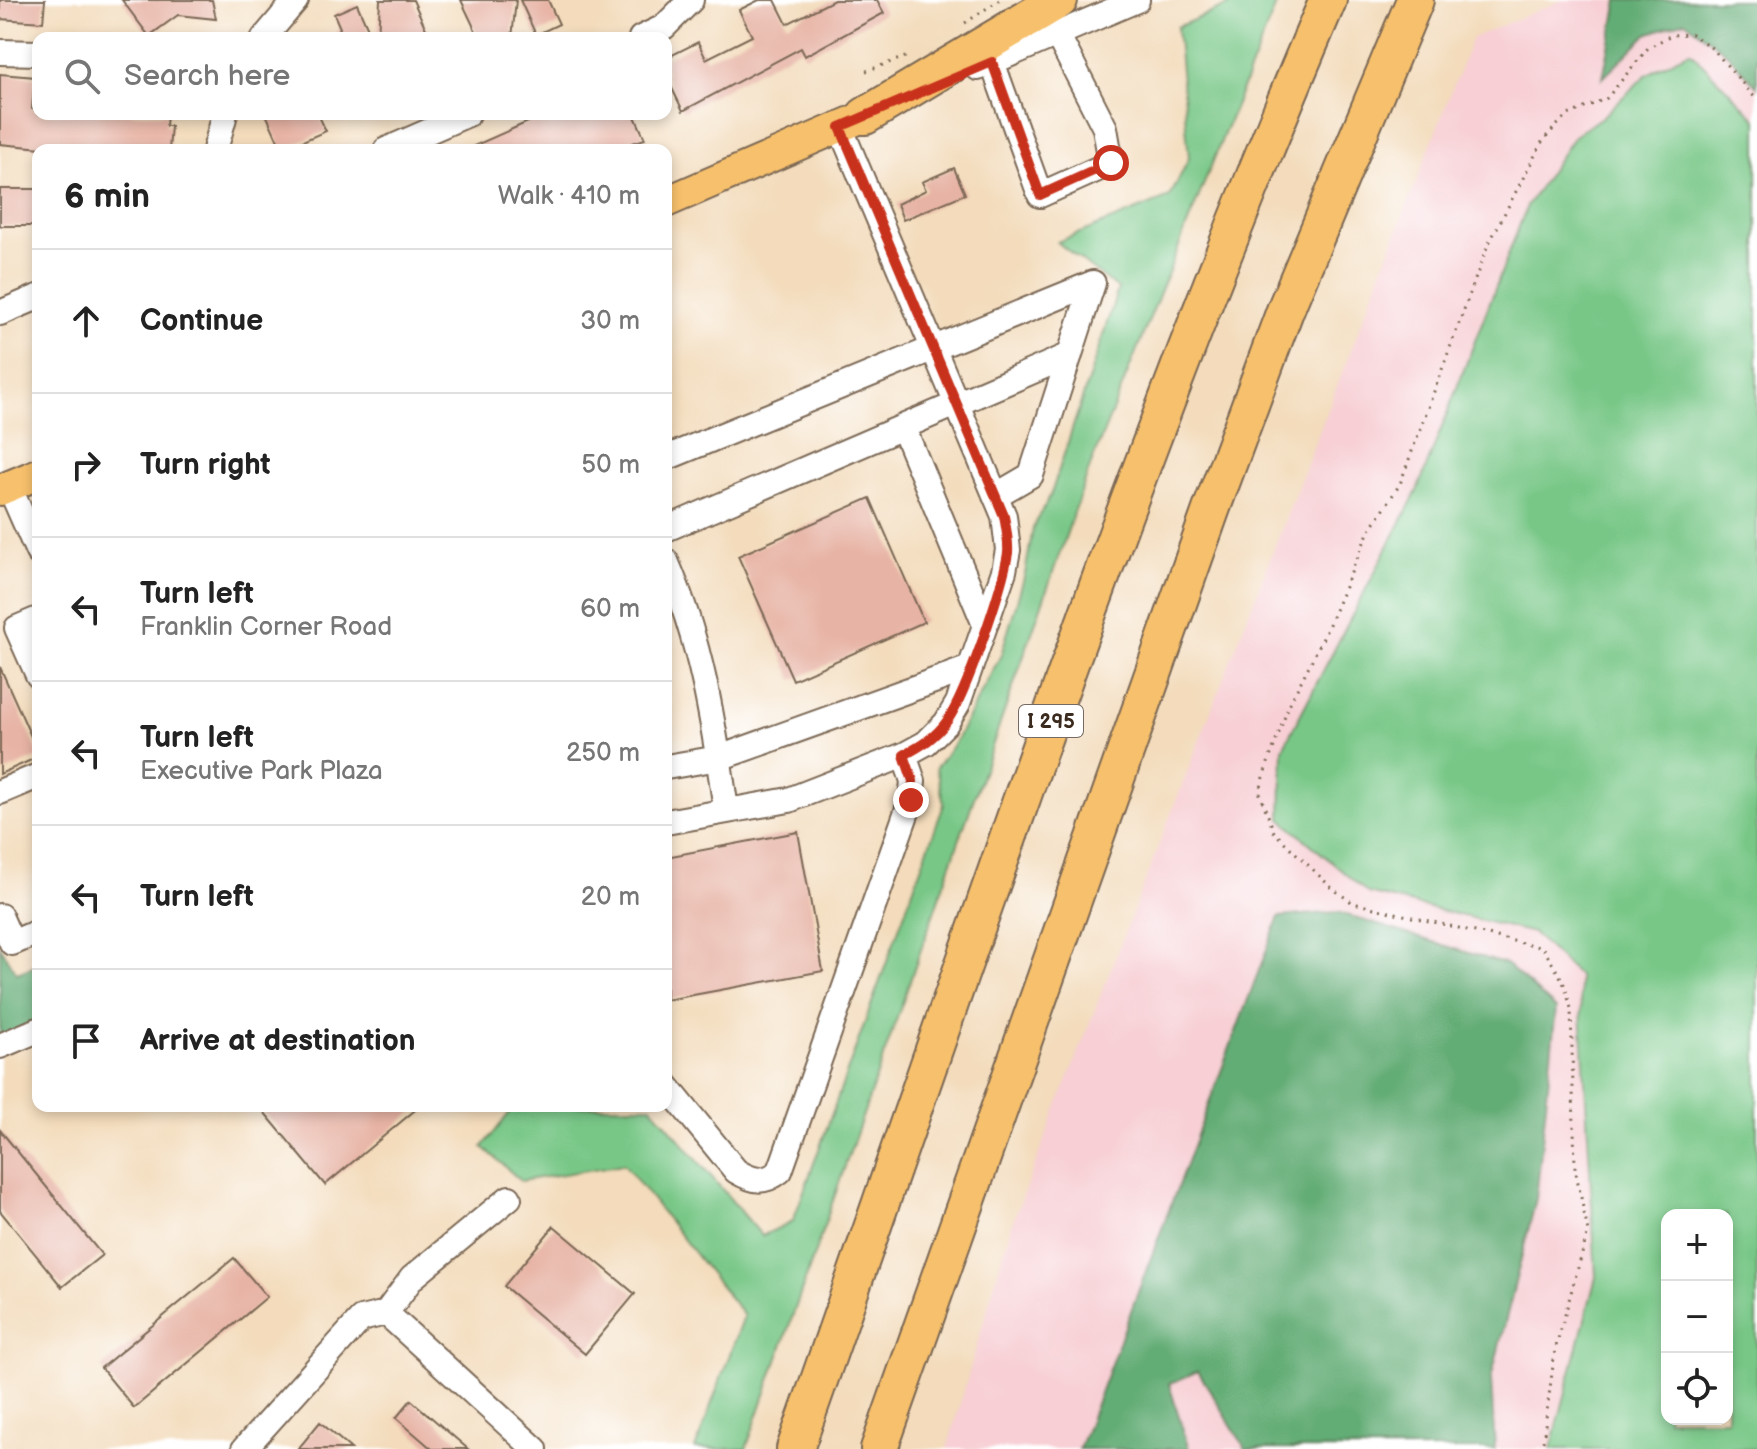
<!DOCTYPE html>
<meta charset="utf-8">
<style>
:root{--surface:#fff;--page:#f6f6f6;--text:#222;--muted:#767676;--line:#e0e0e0}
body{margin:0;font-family:"Balsamiq Sans",sans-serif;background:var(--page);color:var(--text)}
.controls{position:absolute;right:24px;bottom:24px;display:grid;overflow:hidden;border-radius:16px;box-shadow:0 4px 12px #0003}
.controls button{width:72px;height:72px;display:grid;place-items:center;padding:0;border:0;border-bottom:2px solid var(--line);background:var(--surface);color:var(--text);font:40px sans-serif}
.stop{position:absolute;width:24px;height:24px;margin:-18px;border:6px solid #c8321e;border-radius:50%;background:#fff}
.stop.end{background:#c8321e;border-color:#fff;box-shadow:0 2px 8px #0008}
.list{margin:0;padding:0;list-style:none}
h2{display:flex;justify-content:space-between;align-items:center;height:104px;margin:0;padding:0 32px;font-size:34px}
h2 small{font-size:26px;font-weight:400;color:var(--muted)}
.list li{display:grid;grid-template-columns:52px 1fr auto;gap:24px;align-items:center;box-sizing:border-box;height:144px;padding:0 32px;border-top:2px solid var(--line)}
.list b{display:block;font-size:30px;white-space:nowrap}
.list p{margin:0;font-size:26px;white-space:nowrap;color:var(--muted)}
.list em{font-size:26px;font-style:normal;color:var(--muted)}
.icon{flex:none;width:44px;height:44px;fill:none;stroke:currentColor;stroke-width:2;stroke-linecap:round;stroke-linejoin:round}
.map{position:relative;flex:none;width:1757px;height:1449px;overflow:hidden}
.search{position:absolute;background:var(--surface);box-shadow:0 4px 12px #0003;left:32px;top:32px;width:640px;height:88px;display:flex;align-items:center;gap:20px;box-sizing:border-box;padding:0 28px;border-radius:16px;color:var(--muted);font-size:30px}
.panel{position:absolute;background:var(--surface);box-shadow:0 4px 12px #0003;left:32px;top:144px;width:640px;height:968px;border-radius:16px}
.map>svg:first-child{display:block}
.built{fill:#f7cfd4;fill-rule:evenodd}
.green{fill:#78c787;stroke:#5a7852;stroke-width:2;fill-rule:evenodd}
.forest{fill:#62ac74;stroke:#4e6b49;stroke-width:2}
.building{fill:#e7b3a4}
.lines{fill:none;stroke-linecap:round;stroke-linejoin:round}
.minor-casing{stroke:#7b6855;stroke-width:28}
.major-casing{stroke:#7b6855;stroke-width:34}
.highway-casing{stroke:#7b6855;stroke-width:40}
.path{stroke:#7b6855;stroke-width:3;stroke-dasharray:2 6;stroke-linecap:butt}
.minor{stroke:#fff;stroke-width:24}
.major{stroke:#f7c06c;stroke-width:30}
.highway{stroke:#f7c06c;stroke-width:36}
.route{stroke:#c8321e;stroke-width:10}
.labels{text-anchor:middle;stroke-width:6;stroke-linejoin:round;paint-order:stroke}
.shield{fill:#fff;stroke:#766a62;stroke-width:2}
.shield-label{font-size:20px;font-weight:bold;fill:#3b2a1e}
</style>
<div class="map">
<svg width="1757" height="1449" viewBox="0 0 1757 1449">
<rect width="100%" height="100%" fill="#fff"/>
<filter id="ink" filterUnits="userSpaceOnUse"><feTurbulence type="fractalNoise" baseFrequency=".0125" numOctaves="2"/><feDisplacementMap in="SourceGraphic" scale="16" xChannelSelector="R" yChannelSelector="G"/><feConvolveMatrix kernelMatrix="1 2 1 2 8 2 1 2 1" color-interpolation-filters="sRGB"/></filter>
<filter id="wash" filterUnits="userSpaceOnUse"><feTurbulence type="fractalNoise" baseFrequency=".006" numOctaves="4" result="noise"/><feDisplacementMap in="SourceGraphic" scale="32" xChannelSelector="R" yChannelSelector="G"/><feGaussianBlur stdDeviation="1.8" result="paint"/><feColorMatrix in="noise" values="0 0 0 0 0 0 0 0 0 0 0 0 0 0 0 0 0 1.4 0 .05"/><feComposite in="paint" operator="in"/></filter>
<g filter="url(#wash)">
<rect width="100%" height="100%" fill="#f3dbbb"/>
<path class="built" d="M1562 0H1757V1449H947L1011 1226 1472 38ZM1667 1215H1727V1419H1667Z"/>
<path class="green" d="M1241 0H1278L1091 464 746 1449H695L744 1316 624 1164 521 1181 483 1147 515 1106H651L762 1236 793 1221 944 804 936 768 955 742 1001 655 1025 574 1033 528 1051 494 1118 289 1057 242 1170 197 1189 158 1177 27Z
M1690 51 1757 120V1449H1551L1596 1277 1579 976 1533 933 1368 893 1281 819 1283 748 1417 491 1527 206 1574 136 1603 116 1646 75ZM1667 1215H1727V1419H1667Z"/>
<path class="forest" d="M1618 0H1757V87L1727 53 1685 21 1647 34 1603 78Z
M1337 912 1507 965 1556 1009 1536 1199 1491 1379 1495 1449H1246L1198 1371 1169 1384 1189 1449H1079L1279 917Z
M0 947 17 973 38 965V1024L0 1038Z"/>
<g id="blocks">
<path class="building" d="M0 0H45L43 22 0 19Z
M122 0H212L216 19 178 15 149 36Z
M380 0H413L430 38H378Z
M461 0H516L512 38H479Z
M520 0H548L559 24 536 35Z
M759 0H775L787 24 834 0H877L884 13 805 56 801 48 683 111 666 76V58L698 42 706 59 752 36 739 10Z
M357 4 372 38H332L340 28 334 14Z
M0 74 35 77 32 109 38 110V114H167L166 126H171L169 150H63L0 144Z
M266 114H318L326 131 282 150Z
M546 114H634L645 139 611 150H465Z
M954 168 965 194 903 220 897 204 926 190 922 182Z
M0 189H38V226H0Z
M870 498 924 622 793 680 738 556Z
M0 667 38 752V757L0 774Z
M798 832 823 971 666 1000V857Z
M259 1106H420L325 1185Z
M0 1130 102 1255 62 1287 0 1211Z
M554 1226 635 1294 585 1354 504 1286Z
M234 1258 267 1297 134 1408 101 1368Z
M411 1400 468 1449H432L396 1418Z
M320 1422 351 1449H298Z"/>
</g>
</g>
<g filter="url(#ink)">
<use href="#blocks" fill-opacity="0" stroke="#7b6855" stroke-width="2"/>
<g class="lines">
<defs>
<path id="minor" d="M264 38 296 0
M641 38 664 27 691 0
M0 52 38 53
M992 62 1040 195 1111 163 1105 128 1057 34
M978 68 1137 0
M215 150 225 114
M386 150 468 114
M0 313 38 297
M903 427 985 625
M666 458 1093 283 1031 475 995 496
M9 486 38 552
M666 529 1070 355
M666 561C701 641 714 724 726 810
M38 619 17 628 38 675
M666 767 719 758 970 668
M0 792 38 776
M666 822 789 800 904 755 926 743 946 723 958 703 1004 571 1008 550 1004 516 840 127
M0 916 12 943 38 932
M0 1046 38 1030
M666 1085 736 1171C753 1181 764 1184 780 1171L911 800 913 781 904 755
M386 1313 535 1449
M244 1449 361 1319 386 1313 412 1278 509 1198"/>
<path id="major" d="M666 202 865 116
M0 490 38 474"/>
<path id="highway" d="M865 116 1059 0
M795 1449C966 964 1125 473 1328 0
M879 1449 1211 510 1286 308 1415 0"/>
</defs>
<use href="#minor" class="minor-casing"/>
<use href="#major" class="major-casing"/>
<use href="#highway" class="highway-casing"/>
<path class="path" d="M965 23 999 0
M866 71 911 55
M1542 1449 1555 1350 1588 1232 1575 1168 1571 1008 1563 981 1543 948 1353 903 1333 889 1274 832 1260 794 1263 777 1289 705 1324 636 1368 533 1400 484 1487 247 1543 140 1566 116 1607 98 1648 48 1671 35 1692 34 1713 49 1757 100"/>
<use href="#minor" class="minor"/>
<use href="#major" class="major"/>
<use href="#highway" class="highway"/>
</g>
</g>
<g class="lines" filter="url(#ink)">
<path class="route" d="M911 800 913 781 904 755C921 746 936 737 947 721 966 695 1003 586 1008 553 1009 541 1006 528 1004 516L840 127 992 62 1040 195 1111 163"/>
</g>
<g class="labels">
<rect class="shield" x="1019" y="705" width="64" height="32" rx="6"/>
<g class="shield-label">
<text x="1051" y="728">I 295</text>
</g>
</g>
</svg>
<div class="controls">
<button>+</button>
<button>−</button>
<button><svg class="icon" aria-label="locate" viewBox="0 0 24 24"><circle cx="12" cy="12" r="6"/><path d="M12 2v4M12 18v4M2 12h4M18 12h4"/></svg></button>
</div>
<div class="stop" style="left:1111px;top:163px"></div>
<div class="stop end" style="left:911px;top:800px"></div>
<div class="search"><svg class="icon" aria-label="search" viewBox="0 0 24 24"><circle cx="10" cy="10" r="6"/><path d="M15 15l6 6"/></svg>Search here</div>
<section class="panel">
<h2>6 min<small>Walk · 410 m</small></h2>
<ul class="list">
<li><svg class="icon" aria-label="ahead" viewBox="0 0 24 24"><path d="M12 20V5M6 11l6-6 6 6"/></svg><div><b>Continue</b></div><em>30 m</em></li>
<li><svg class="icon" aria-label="right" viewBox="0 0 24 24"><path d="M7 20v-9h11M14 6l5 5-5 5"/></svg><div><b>Turn right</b></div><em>50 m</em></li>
<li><svg class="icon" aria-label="left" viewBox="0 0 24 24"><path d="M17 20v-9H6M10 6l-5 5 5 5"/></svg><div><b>Turn left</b><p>Franklin Corner Road</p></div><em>60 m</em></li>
<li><svg class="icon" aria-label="left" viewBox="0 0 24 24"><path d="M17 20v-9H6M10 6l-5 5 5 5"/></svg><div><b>Turn left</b><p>Executive Park Plaza</p></div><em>250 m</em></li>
<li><svg class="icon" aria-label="left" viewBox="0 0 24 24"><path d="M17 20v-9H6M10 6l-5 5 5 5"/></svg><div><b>Turn left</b></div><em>20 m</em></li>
<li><svg class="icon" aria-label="arrive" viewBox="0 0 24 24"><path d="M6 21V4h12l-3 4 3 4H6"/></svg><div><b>Arrive at destination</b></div></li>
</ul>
</section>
</div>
